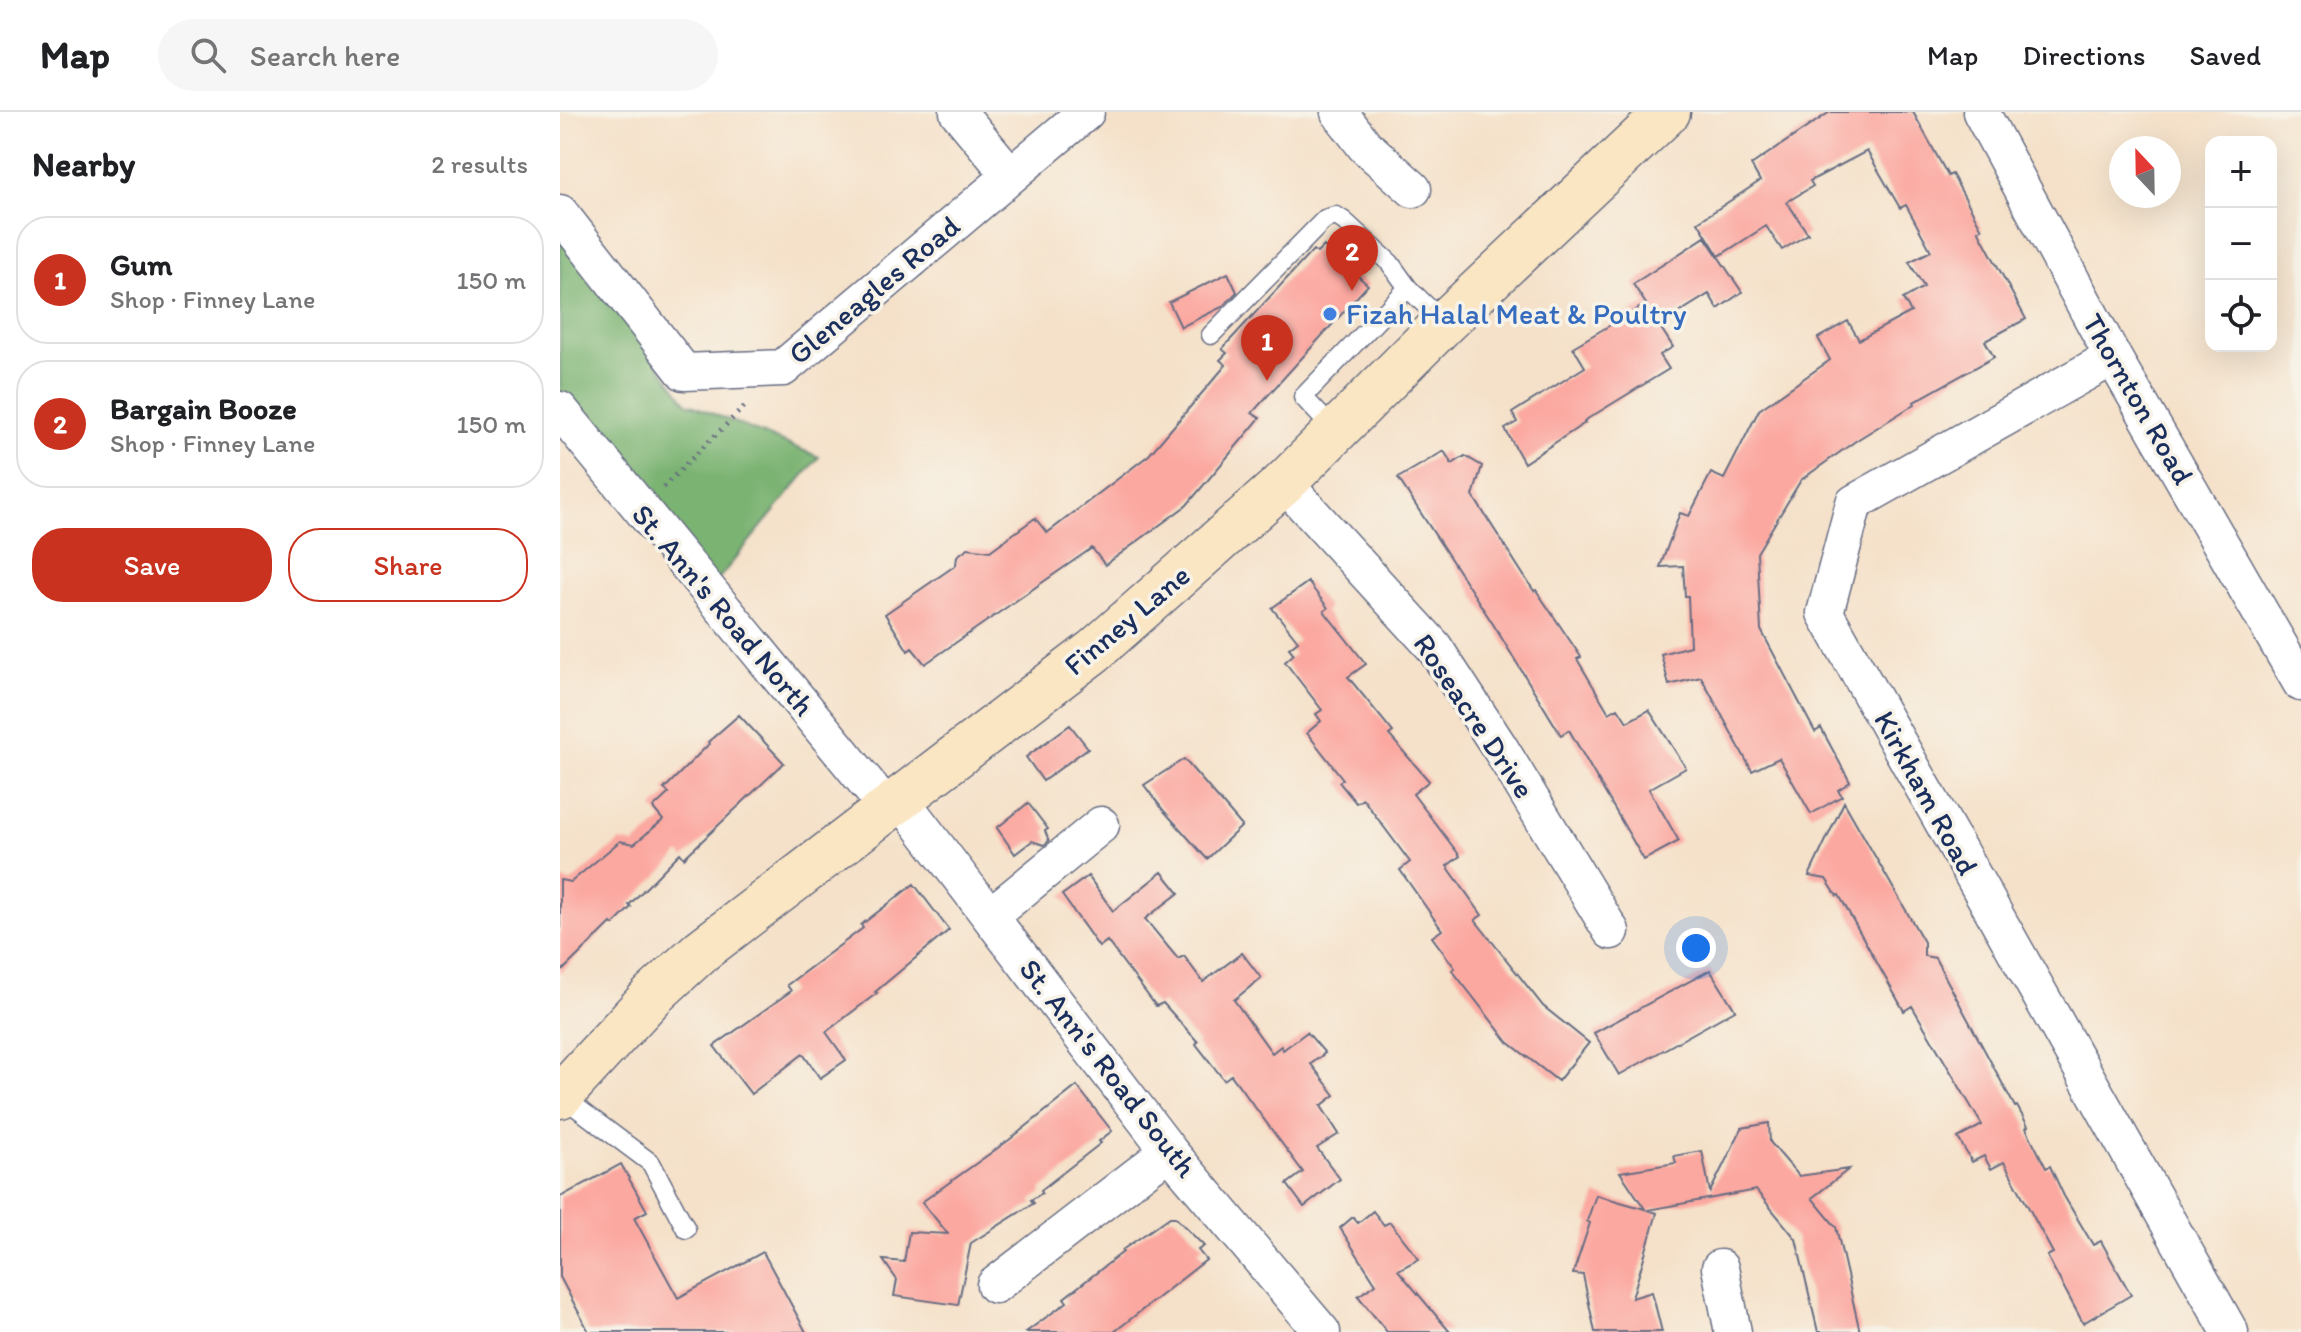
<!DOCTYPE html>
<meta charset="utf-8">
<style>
:root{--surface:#fff;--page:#f6f6f6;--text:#202124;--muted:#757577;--line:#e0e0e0;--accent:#c8321e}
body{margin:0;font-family:Itim,sans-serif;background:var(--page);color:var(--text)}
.controls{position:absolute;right:24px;top:24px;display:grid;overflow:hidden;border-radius:16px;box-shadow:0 8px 32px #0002}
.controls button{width:72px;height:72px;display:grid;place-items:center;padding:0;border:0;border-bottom:2px solid var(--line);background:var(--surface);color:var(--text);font:40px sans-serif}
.compass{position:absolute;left:1549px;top:24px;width:72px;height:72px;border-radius:50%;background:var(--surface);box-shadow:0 8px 32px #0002;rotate:338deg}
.you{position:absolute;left:1136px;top:836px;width:28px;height:28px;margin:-20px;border:6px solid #fff;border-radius:50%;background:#1a73e8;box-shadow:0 0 0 12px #1a73e833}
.badge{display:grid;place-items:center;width:52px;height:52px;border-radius:50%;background:var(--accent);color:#fff;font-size:26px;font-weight:700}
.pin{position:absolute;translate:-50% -66px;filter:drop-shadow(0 2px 4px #0008)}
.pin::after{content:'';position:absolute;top:42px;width:28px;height:24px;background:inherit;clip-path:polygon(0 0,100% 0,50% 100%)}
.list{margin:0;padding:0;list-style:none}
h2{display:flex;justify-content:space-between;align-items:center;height:104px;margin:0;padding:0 32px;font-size:34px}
h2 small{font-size:26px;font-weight:400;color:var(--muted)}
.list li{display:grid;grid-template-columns:52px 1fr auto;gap:24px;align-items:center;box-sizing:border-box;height:128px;margin:0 16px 16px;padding:0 16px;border:2px solid var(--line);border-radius:32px}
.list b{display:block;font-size:30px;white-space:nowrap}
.list p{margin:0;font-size:26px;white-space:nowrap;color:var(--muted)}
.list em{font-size:26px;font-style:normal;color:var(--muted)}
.actions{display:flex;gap:16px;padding:24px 32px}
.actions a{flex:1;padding:18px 0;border:2px solid var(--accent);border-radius:32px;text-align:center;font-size:28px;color:var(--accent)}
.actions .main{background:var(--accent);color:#fff}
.icon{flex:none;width:44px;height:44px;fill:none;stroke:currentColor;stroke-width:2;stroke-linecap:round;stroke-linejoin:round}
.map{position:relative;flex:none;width:1741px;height:1220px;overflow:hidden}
header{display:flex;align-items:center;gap:48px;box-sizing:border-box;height:112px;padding:0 40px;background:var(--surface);border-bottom:2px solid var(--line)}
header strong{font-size:38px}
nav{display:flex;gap:44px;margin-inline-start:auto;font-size:28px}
.search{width:560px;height:72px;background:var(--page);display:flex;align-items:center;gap:20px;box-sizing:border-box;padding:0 28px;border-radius:44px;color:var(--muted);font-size:30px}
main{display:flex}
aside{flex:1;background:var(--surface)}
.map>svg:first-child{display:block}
.forest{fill:#7ab372;stroke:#4a7168;stroke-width:2}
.building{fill:#fba8a0}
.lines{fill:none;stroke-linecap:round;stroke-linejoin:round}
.lane-casing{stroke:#676d83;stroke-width:21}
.street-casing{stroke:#676d83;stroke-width:39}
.secondary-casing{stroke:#676d83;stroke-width:47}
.path{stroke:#676d83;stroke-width:5;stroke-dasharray:2 6;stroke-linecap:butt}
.lane{stroke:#fff;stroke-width:18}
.street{stroke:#fff;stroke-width:36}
.secondary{stroke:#fbe6c4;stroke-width:44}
.shop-dot{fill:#3f7fe0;stroke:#f7f3e8;stroke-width:3}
.labels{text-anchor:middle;stroke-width:7;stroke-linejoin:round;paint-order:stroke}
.street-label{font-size:30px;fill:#1b2f5e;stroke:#f7f3e8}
.shop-label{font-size:30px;fill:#366cbe;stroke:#f7f3e8;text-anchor:start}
</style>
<header>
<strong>Map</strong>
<div class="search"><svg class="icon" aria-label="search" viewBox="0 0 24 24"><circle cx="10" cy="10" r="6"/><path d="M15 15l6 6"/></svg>Search here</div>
<nav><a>Map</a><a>Directions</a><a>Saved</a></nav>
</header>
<main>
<aside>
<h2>Nearby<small>2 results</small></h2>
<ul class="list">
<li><span class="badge">1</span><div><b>Gum</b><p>Shop · Finney Lane</p></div><em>150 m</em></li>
<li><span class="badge">2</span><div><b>Bargain Booze</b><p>Shop · Finney Lane</p></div><em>150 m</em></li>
</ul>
<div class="actions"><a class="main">Save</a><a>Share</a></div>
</aside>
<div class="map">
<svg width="1741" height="1220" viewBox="0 0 1741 1220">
<rect width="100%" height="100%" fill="#f7f3e8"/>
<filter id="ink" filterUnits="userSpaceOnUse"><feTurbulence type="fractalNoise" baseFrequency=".0125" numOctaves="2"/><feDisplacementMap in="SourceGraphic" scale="16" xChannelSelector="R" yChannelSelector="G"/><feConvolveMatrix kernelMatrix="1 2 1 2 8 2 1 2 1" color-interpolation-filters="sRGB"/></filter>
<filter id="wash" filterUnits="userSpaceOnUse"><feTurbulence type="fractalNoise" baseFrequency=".006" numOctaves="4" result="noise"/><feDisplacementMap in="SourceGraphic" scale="32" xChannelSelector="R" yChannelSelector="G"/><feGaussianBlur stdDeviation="1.8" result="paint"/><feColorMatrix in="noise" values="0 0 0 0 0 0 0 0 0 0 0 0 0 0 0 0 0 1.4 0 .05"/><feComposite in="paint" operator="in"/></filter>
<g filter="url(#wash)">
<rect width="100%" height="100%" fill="#f5e1c9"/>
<path class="forest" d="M0 121 127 291 259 345 156 470 0 293Z"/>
<g id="blocks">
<path class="building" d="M1270 0H1353L1388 64 1392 62 1422 117 1418 118 1466 207 1425 229 1434 245 1354 290 1355 292 1297 328 1241 368 1197 441 1201 518 1255 620 1261 616 1290 670 1278 678 1282 684 1251 702 1219 646 1192 659 1141 565 1109 573 1101 542 1130 534 1128 484H1125L1123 454 1100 455 1120 401 1129 404 1151 361 1164 367 1199 298 1270 248 1258 226 1288 209 1299 228 1351 200 1343 187 1364 175 1349 150 1371 139 1346 93 1340 96 1307 39 1250 69 1253 74 1227 90 1248 122 1222 138 1206 114 1159 144 1138 110 1200 69 1191 53Z
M1145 125 1182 180 1158 197 1149 182 1099 213 1113 235 1100 243 1109 257 1024 309 1025 311 964 351 945 317 957 310 952 301 1025 255 1013 235 1086 192 1073 172Z
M764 134 808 173 692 301 700 306 627 393 545 453 532 436 365 552 352 536 348 539 325 502 396 453 397 444 408 436 430 439 475 406 487 421 589 343 666 253 660 248 667 241 662 237 753 138 757 141Z
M668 161 677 180 662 195 621 215 609 190Z
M884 339 892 352 905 344 922 354 913 384 966 467 974 479 976 478 1021 545 1017 547 1049 601 1058 596 1067 610 1089 598 1126 656 1089 677 1119 729 1084 748 1009 618 1001 623 933 512 838 366Z
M748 470 768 496 764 499 806 552 788 565 833 620 829 623 869 669 853 682 900 744 887 754 922 803 915 808 983 894 1029 931 998 969 948 930 892 858 895 856 872 825 882 818 840 758 850 750 803 687 796 691 779 670 783 667 747 621 761 609 756 602 762 598 725 550 734 542 729 536 738 529 712 496Z
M179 603 224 651 124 746 120 741 69 793 71 795 53 813 51 811 0 861V768L11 770 60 729 74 732 103 708 93 696 109 681 104 677 149 632 148 630Z
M510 613 528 636 483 669 466 645Z
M624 647 682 714 647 747 604 699 584 673Z
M1284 690 1364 830V844L1375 846 1455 995 1457 994 1468 1014 1466 1016 1486 1056 1490 1054 1504 1084 1533 1133 1541 1129 1571 1183 1523 1211 1487 1144 1493 1141 1444 1050 1431 1057 1424 1044 1412 1050 1398 1026 1422 1013 1352 894 1344 899 1279 783 1277 784 1266 767 1249 764Z
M468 691 488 717 485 719 489 729 484 733 472 729 455 742 437 716Z
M602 760 619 781 585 807 618 847 624 844 643 870 682 841 701 866 674 888 712 941 721 934 723 938 747 920 765 941 751 952 775 983 761 994 779 1022 757 1036 780 1067 744 1095 727 1072 743 1060 671 963 664 968 636 932 638 930 603 891 596 894 547 829 539 835 502 783 528 764 553 799Z
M354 772 389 818 315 880 317 881 266 920 286 948 260 966 243 942 191 982 154 934 231 879 227 873 303 816 301 813Z
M1150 858 1175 898 1059 963 1034 921Z
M517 974 552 1019 539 1029 541 1031 481 1078 482 1081 471 1088 474 1091 411 1131 398 1193 334 1184 337 1168 323 1148 344 1150 349 1120 388 1122 362 1090 449 1028Z
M1209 1011 1210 1030 1239 1064 1289 1057 1252 1086 1276 1115 1300 1220H1258L1236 1127 1196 1078 1088 1098 1097 1101 1072 1186 1092 1180 1102 1220H1035L1023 1163 1013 1162 1030 1111 1027 1109 1036 1083 1085 1097 1060 1060 1116 1051 1114 1044 1142 1039 1150 1080 1182 1016Z
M61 1052 87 1099 74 1106 118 1186 203 1140 246 1220H29L0 1165V1085Z
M813 1099 824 1113 830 1110 859 1147 838 1158 890 1220H827L798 1184 816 1172 780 1116 793 1105 798 1111Z
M610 1105H615L644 1134 638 1138 646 1148 554 1220H466L507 1190 504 1186 563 1140 562 1138Z"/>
</g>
</g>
<g filter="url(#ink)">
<use href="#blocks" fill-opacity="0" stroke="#676d83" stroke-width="2"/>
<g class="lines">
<defs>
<path id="lane" d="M651 223 765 107 776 104 784 109 830 151 848 176
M775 319 743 285 848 176 884 211
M0 983 91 1051 126 1117"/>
<path id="street" d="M398 0 450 63
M779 0 805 34 853 77
M1421 0 1553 245 1741 571
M0 101 124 260 223 256 526 0
M1553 245 1294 391 1265 501 1670 1220
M0 298 328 697
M724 371 874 535 940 636 1051 819
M341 688 609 1039 762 1220
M430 804 541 713
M1160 1156 1173 1220
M435 1173 609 1039"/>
<path id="secondary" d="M0 984 93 883 141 839 534 539 724 371 884 211 1108 0"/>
</defs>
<use href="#lane" class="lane-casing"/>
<use href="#street" class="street-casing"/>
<use href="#secondary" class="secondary-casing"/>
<path class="path" d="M103 375 187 292"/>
<use href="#lane" class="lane"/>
<use href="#street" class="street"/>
<use href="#secondary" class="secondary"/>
</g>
</g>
<circle class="shop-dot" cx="770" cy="202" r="8"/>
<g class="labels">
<g class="street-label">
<text transform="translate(314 178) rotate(-40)" y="10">Gleneagles Road</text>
<text transform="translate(1578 287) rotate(60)" y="10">Thornton Road</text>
<text transform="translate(163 498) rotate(50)" y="10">St. Ann's Road North</text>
<text transform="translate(567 508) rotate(-40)" y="10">Finney Lane</text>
<text transform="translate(914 604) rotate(56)" y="10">Roseacre Drive</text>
<text transform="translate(1366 681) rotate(61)" y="10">Kirkham Road</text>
<text transform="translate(548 956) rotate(52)" y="10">St. Ann's Road South</text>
</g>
<g class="shop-label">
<text x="786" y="212">Fizah Halal Meat &amp; Poultry</text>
</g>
</g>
</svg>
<div class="controls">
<button>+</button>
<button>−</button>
<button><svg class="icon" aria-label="locate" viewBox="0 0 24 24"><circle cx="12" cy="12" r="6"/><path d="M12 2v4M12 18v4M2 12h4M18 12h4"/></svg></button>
</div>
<svg class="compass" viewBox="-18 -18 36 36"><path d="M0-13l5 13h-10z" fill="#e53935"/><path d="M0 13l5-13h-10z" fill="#757577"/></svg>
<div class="you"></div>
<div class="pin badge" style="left:707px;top:269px">1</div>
<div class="pin badge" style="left:792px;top:179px">2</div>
</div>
</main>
